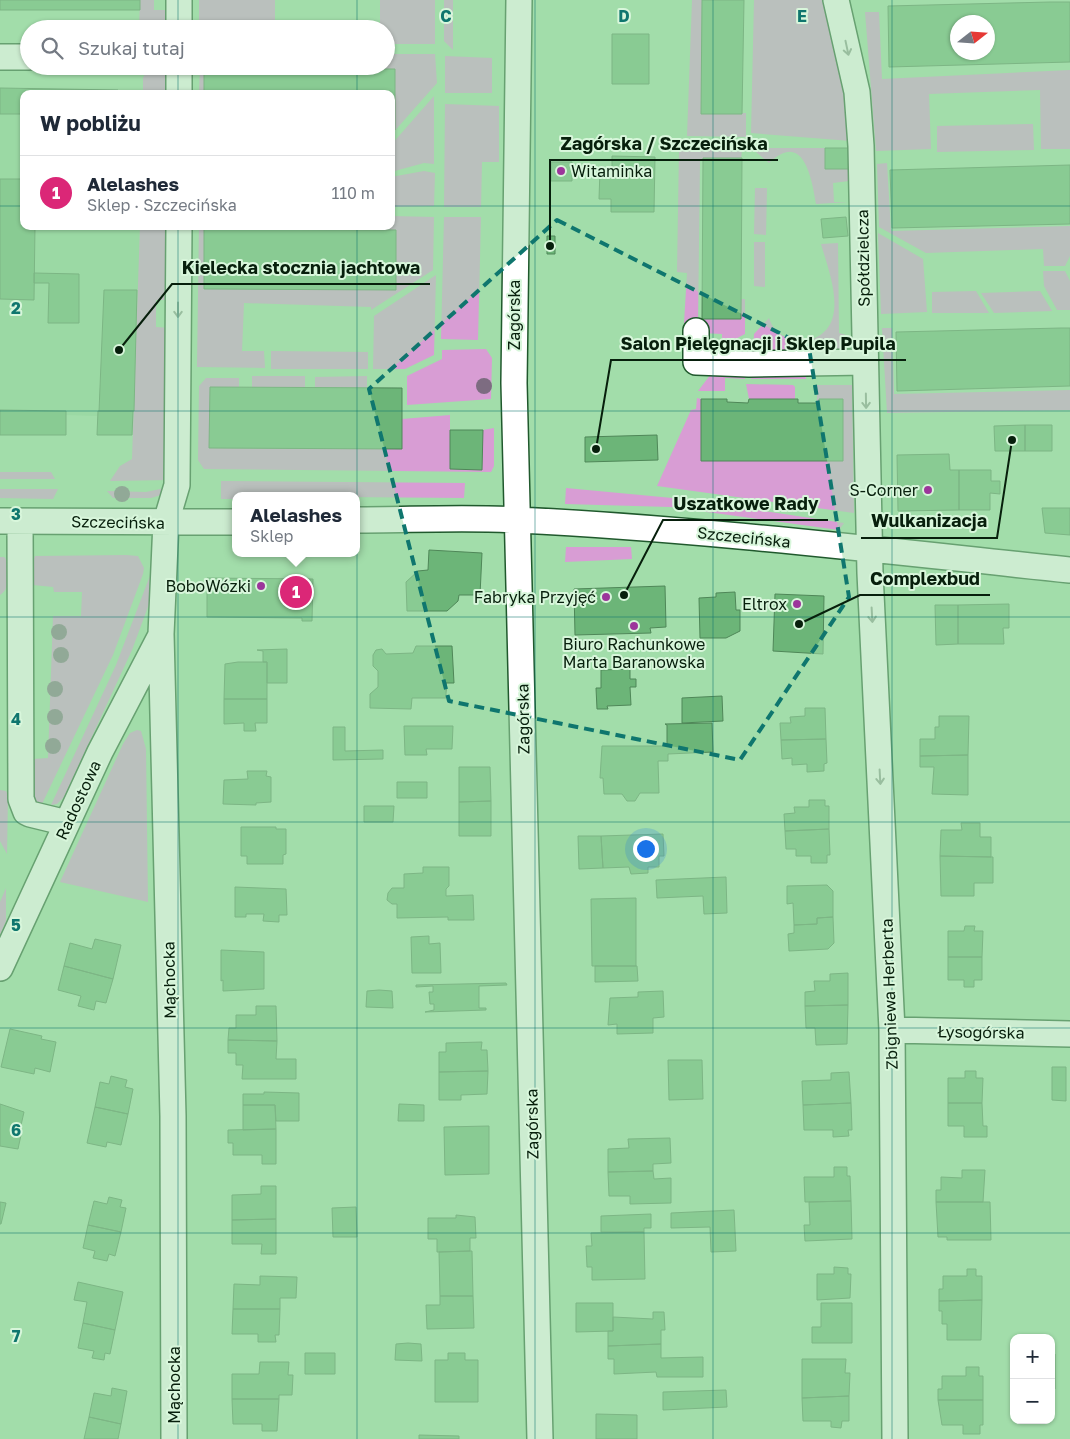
<!DOCTYPE html>
<html lang="pl">
<meta charset="utf-8">
<style>
:root{--surface:#fff;--page:#f6f6f7;--text:#1f2937;--muted:#747a83;--line:#e0e1e3;--accent:#db2777}
body{margin:0;font-family:"Golos Text",sans-serif;background:var(--page);color:var(--text)}
.controls{position:absolute;right:15px;bottom:15px;display:grid;overflow:hidden;border-radius:10px;box-shadow:0 1px 4px #0004}
.controls button{width:45px;height:45px;display:grid;place-items:center;padding:0;border:0;border-bottom:1px solid var(--line);background:var(--surface);color:var(--text);font:25px sans-serif}
.compass{position:absolute;left:950px;top:15px;width:45px;height:45px;border-radius:50%;background:var(--surface);box-shadow:0 1px 4px #0004;rotate:73deg}
.you{position:absolute;left:645px;top:848px;width:18px;height:18px;margin:-12px;border:4px solid #fff;border-radius:50%;background:#1a73e8;box-shadow:0 0 0 8px #1a73e833}
.badge{display:grid;place-items:center;width:32px;height:32px;border-radius:50%;background:var(--accent);color:#fff;font-size:16px;font-weight:700}
.pin{position:absolute;translate:-50% -50%;border:2px solid #fff;box-shadow:0 1px 5px #0006}
.popup{position:absolute;left:232px;top:492px;width:128px;height:65px;box-sizing:border-box;display:grid;place-content:center;border-radius:10px;background:var(--surface);filter:drop-shadow(0 1px 4px #0005);font-size:16px;white-space:nowrap;color:var(--muted)}
.popup b{font-size:19px;color:var(--text)}
.popup::after{content:'';position:absolute;left:50%;top:100%;margin-left:-10px;border:10px solid transparent;border-top-color:var(--surface)}
.list{margin:0;padding:0;list-style:none}
h2{display:flex;justify-content:space-between;align-items:center;height:65px;margin:0;padding:0 20px;font-size:21px}
h2 small{font-size:16px;font-weight:400;color:var(--muted)}
.list li{display:grid;grid-template-columns:32px 1fr auto;gap:15px;align-items:center;box-sizing:border-box;height:75px;padding:0 20px;border-top:1px solid var(--line)}
.list b{display:block;font-size:19px;white-space:nowrap}
.list p{margin:0;font-size:16px;white-space:nowrap;color:var(--muted)}
.list em{font-size:16px;font-style:normal;color:var(--muted)}
.icon{flex:none;width:28px;height:28px;fill:none;stroke:currentColor;stroke-width:2;stroke-linecap:round;stroke-linejoin:round}
.map{position:relative;flex:none;width:1070px;height:1439px;overflow:hidden}
.search{position:absolute;background:var(--surface);box-shadow:0 1px 4px #0004;left:20px;top:20px;width:375px;height:55px;display:flex;align-items:center;gap:12px;box-sizing:border-box;padding:0 18px;border-radius:28px;color:var(--muted);font-size:19px}
.panel{position:absolute;background:var(--surface);box-shadow:0 1px 4px #0004;left:20px;top:90px;width:375px;height:140px;border-radius:10px}
.map>svg:first-child{display:block}
.built{fill:#93d59d}
.green{fill:#d89dd4}
.building{fill:#6cb578;stroke:#4f8758;fill-rule:evenodd}
.lines{fill:none;stroke-linecap:round;stroke-linejoin:round}
.minor-casing{stroke:#20592d;stroke-width:28}
.minor{stroke:#fff;stroke-width:25}
.tree{fill:#7d6c81}
.oneway{stroke:#8f9a92}
.marked{fill:none;stroke:#0f766e;stroke-width:4;stroke-dasharray:10 6;stroke-linejoin:round}
.grid{fill:none;stroke:#0f766e;stroke-width:1;stroke-opacity:0.55}
.poi-dot{fill:#9c369b;stroke:#d8f6db;stroke-width:2}
.labels{text-anchor:middle;stroke-width:4;stroke-linejoin:round;paint-order:stroke}
.poi-label{font-size:16px;fill:#071f0c;stroke:#d8f6db;text-anchor:end}
.street-label{font-size:16px;fill:#071f0c;stroke:#d8f6db}
.grid-label{font-size:16px;text-anchor:middle;font-weight:bold;fill:#0f766e;stroke:#d8f6db;stroke-width:4;stroke-linejoin:round;paint-order:stroke}
.leader{fill:none;stroke:#071f0c;stroke-width:2}
.callout-dot{fill:#071f0c;stroke:#d8f6db;stroke-width:2}
.callout-label{font-size:18px;text-anchor:middle;font-weight:bold;fill:#071f0c;stroke:#d8f6db;stroke-width:4;stroke-linejoin:round;paint-order:stroke}
</style>
<div class="map">
<svg width="1070" height="1439" viewBox="0 0 1070 1439">
<rect width="100%" height="100%" fill="#a2ddaa"/>
<path class="built" d="M0 114H24V226H140L139 290H104L98 416 66 415V411L0 410Z"/>
<path class="green" d="M140 0H154V10H171L170 29H139Z
M199 0H275V29H199Z
M380 0H435V44H386V29H380Z
M444 0H453V50L444 41Z
M692 0H702L701 113H746V137L687 136Z
M754 0H825L849 110 851 141 751 133Z
M865 12H879L882 79 1070 70V149H1041L1040 90 929 94 931 149 876 151Z
M386 54H435L437 83 391 135V130H395V70L379 69V66H386Z
M445 56 492 58V93H445Z
M149 66 166 68 170 71 172 94H143V78Z
M200 66H240V69H204V94H199Z
M252 66H304V69H252Z
M316 66H367V69H316Z
M434 96V164L424 163 391 172V145Z
M445 104 499 106V162H482L481 207H444Z
M1033 124 1034 150 937 152V126Z
M756 148H825L826 169H850L849 181 833 183 834 202H848L816 204C812 180 804 129 769 163L756 152Z
M679 149H742L741 161 700 160 698 325 684 323 687 273 677 272Z
M887 163 891 231 1070 226V256L1065 266H1044L1043 249 926 253 879 227 877 164Z
M424 171 435 173 434 206 391 207V177Z
M755 188H767L766 235 754 234Z
M391 216 434 217 433 270 371 310V307L244 303 242 351H264L265 368 197 367 199 226H242V229H204V288L396 289V230H378V226H391Z
M444 217H481L478 340 441 339Z
M140 226H170L169 300H156V327L170 328 169 480 110 481 120 466 132 459Z
M252 226H306V229H252Z
M316 226H368V230L317 229Z
M878 233 923 259 927 312 881 314Z
M754 242H765V287L754 286Z
M838 243 839 333 850 336 853 341 842 352 813 356 812 339C851 325 829 272 821 244Z
M1043 271H1065L1070 281V310H1057L1044 286Z
M436 275 434 355 405 369H373L374 316Z
M976 291 989 313H932V292Z
M1040 291 1052 311 994 313 981 293Z
M741 299H745V334L722 346V334L702 333V319Z
M769 318C776 337 788 340 807 341L806 355H753L754 334Z
M882 328H892L894 394 1070 390V410L887 413Z
M486 349 492 358 491 399 407 405V376L442 359V350Z
M271 351 368 352V369H271Z
M745 371V379L725 378V391H698L711 374Z
M751 372H806V379H751Z
M252 376H305V387H252Z
M367 376V388L315 387V377Z
M206 378H239V387H210V448L402 449V419L450 415V469H482L483 430 494 428V466L491 472 204 469 198 460 199 386Z
M746 384 793 385 795 387V399H749Z
M817 385H852L854 513 657 486 691 410 696 409 697 398 701 399V461H843V400L819 399V403H817Z
M0 472H51L55 479H0Z
M221 481 465 483 464 498 236 496V499H221Z
M165 488 161 495 151 498H113L107 491 146 492Z
M566 488 683 499 844 523 839 530 670 507 565 504Z
M0 489H58L53 499 0 498Z
M566 547H631L632 559 565 562Z
M126 555 138 556 144 568 143 574 113 655 42 804 32 799 33 759 48 758 53 616H81L82 592H54L53 587 33 585C29 577 32 564 35 556Z
M0 557H4L6 559C8 571 12 588 0 595Z
M151 573 149 604 132 650 64 797 57 804 51 805 116 665Z
M137 730 141 731 146 749 148 902 60 882 123 744 130 733Z
M0 790 6 791 8 795 7 854 0 841Z
M6 888V921L0 935V902Z"/>
<path class="building" d="M0 0H140V10H0Z
M702 0H744L742 114H701Z
M1050 2H1070V62L889 67 888 6ZM958 22H988V52H958Z
M612 34H649V84H612Z
M204 69H395V130H391V94H204Z
M0 88 118 90V94H24V114H0Z
M825 148H850V169H825Z
M612 156 655 157 654 212H611V199H599L600 170 612 171Z
M703 158H742L741 319H702Z
M551 162H572V181H551Z
M1070 165V224L892 228 890 170Z
M0 179H24V226H35L34 300 0 299Z
M846 217 848 236 823 238 821 219Z
M204 229 396 230V290L204 289Z
M547 236H555V254H547Z
M34 273 79 274V323H48L49 283H34Z
M104 290H137L134 411H99Z
M1061 328H1070V386L897 391 896 332Z
M210 387 402 388V449L209 448Z
M701 399H727V402L748 403 749 399H798V403H819V399H843V461H701Z
M0 410 66 411V435H0Z
M98 411H133L132 435H97Z
M1025 425H1052V451H1025Z
M1025 425V451H995L994 426Z
M450 430H483L482 470 450 469Z
M657 435 658 460 585 462V437Z
M949 454 950 470H959V510L898 511 897 455Z
M959 470H991V481H1000V494L990 493V510H959Z
M1042 508H1070V535L1045 533Z
M429 550 482 553 480 595H459L458 601 447 611H407L406 582 418 571 428 570Z
M207 578 313 579 312 621H302V618L207 617Z
M665 586 666 627 650 628 651 633 575 635 574 589Z
M735 592 736 610H740V631L726 638H700L699 598 716 597V593Z
M775 594 824 596 823 654 773 651Z
M1009 604V628H1003L1004 644H958V605Z
M935 605H958V644L936 645Z
M416 646H452L454 683H446V698H412L411 709 370 708V694L378 687V671L373 666V655L376 650 382 649 386 654 413 653Z
M287 649V683H267V662H263V651L257 650Z
M238 662H267V699H224L225 664Z
M630 669V679H636V687H630L631 705 607 706 608 709H597L596 688H601V670Z
M722 696 723 721 682 723V698Z
M224 699H267V723H255L256 731H244V723L224 724Z
M805 708H825L826 739 781 740 780 723H791L790 717 805 716Z
M939 716H969L968 755 920 756V739H935V727H939Z
M712 723 713 752 668 754V761H658L659 793H640L635 801H627L622 794H604L603 778H600L602 746H667V725L665 724Z
M404 726H453L452 749H426L427 755H405Z
M333 727H345V751L383 750V759L333 760Z
M826 739 827 763 824 764V771L807 772V764L792 765V758L782 759 781 740Z
M968 755V795L932 794 934 767H920V756Z
M459 767H490L491 801 459 802Z
M247 771H267L266 776 271 777V802L256 803V805L223 804 224 780 248 779Z
M397 782H427V798H397Z
M809 800H825V806H829V829L785 831 784 814 795 813 794 807H809Z
M491 801V836H459V802Z
M364 806H394L393 822H364Z
M961 823H980V837H991V857L940 856 941 830H962Z
M241 827H276V829H286V854L283 855V864H247V856H241Z
M829 829 830 855H827V863H811V856H796V849H786L785 831Z
M663 834 664 856H659V867H648V873L631 874 629 867 603 868 601 836Z
M578 836H601L603 868 579 869Z
M940 856 993 857V883H974V896H941Z
M423 867H449V886L446 889V896L473 895 474 920H448V917L397 918V904H392L387 900 388 893 392 888H404V874L423 873Z
M726 877 727 913 704 914 703 896 657 898 656 880Z
M827 885 833 891V917L817 918V924L794 925 793 903 787 904V886Z
M235 887 286 889 287 915H279V922L263 921 264 914H246V917H235Z
M636 898V966H592L591 899Z
M833 917 834 943 828 949 789 951 788 934 794 933V925L817 924V918Z
M965 926H975L974 931H983L982 957H948V931H964Z
M429 936V944L440 943 441 973H412L411 937Z
M95 939 121 945 113 979 64 966 70 943 92 949Z
M221 950 264 952V989L223 991V980L221 981Z
M948 957H982V980H974V987H964V980H948Z
M64 966 113 979 106 1003 96 1001 94 1010 78 1006 81 996 58 990Z
M595 966H637L638 981 595 982Z
M848 973V1005L805 1006V992L815 991 814 981H830V974Z
M506 983 507 985 479 986V1008H486V1010L425 1012 434 1010V1004H430L429 992H433V986L416 987V985Z
M379 990 392 991 393 1008 366 1007 367 991Z
M663 991 664 1017 653 1018V1033L617 1034V1024L608 1025 610 998 638 997V992Z
M848 1005 847 1044 816 1045 815 1028H806L805 1006Z
M256 1006H276L277 1041 228 1040 229 1028H236V1015H256Z
M10 1029 42 1036 41 1039 56 1042 50 1072 35 1068 34 1074 1 1067Z
M228 1040 277 1041 276 1059H296V1079H242L243 1065H236V1053H228Z
M482 1042 481 1050H487L488 1071 439 1072V1052H446V1043Z
M668 1060H702L703 1099 669 1100Z
M1052 1067H1066V1101L1052 1100Z
M488 1071 487 1094 461 1095V1100H439V1072Z
M965 1071H976V1078H983L982 1103H948V1078H965Z
M849 1072 851 1103 803 1105 802 1081 831 1080V1073Z
M111 1076 127 1080 125 1087 133 1089 128 1114 95 1107 100 1082 109 1084Z
M264 1092 299 1093V1121H276L275 1105H243V1094H264Z
M851 1103 852 1130H848L849 1136 833 1137V1130H804L803 1105Z
M948 1103H982L983 1126H987V1137H964V1126H948Z
M0 1104 24 1112 19 1134 21 1135 18 1149 0 1146Z
M399 1104 424 1105V1121H398Z
M243 1105H275L276 1129 243 1130Z
M95 1107 128 1114 121 1145 107 1142 106 1147 87 1143Z
M489 1126V1174L445 1175 444 1127Z
M276 1129V1164H262V1155H233V1143H228V1130Z
M670 1138 671 1163 653 1164V1171L608 1172V1149L629 1148 628 1139Z
M834 1167H847V1176H850L851 1201 805 1202 804 1177H834Z
M962 1170H985L983 1202H936V1190H941V1177L962 1178Z
M653 1171 654 1179 671 1178V1203L630 1204V1196H609L608 1172Z
M261 1186H276V1219L232 1220V1195L261 1194Z
M109 1197 122 1200 120 1207 126 1208 121 1232 88 1225 94 1201 107 1204Z
M851 1201 852 1239 805 1241 804 1225H810L809 1202Z
M0 1202 6 1203 1 1224H0Z
M936 1202H990L991 1240H947V1237H938Z
M356 1207 357 1237H333L332 1208Z
M734 1210 736 1251 711 1252 710 1227 671 1228V1213Z
M651 1214V1228H644V1232H601V1216Z
M456 1215 475 1217 476 1238H470V1251L437 1252V1239H428V1218H456Z
M276 1219V1254H261L262 1244H232V1220Z
M88 1225 121 1232 115 1256 109 1254 107 1261 93 1258 95 1251 83 1248Z
M644 1232 645 1279 592 1280V1267H587L586 1246H592L591 1233Z
M472 1251 473 1296H440L439 1252Z
M834 1267 848 1268V1274H851L850 1298 817 1300V1274H834Z
M967 1269H976V1276H982V1300L939 1301V1289H943V1276H967Z
M260 1276 297 1277 296 1298H280V1309H233L234 1284 260 1285Z
M78 1282 123 1292 115 1330 83 1323 87 1302 74 1300Z
M440 1296H473L474 1328 427 1329 426 1305H440Z
M982 1300 981 1340H947V1324H942V1311H939V1301Z
M576 1303H613V1331L576 1332Z
M821 1303H852V1343H812V1327H821Z
M233 1309H280L279 1335H275L276 1342H258V1334H232Z
M653 1312H664L665 1330H661V1344L608 1346V1331H613V1317L653 1319Z
M83 1323 115 1330 110 1354 105 1353 104 1360 92 1358 94 1351 78 1348Z
M408 1343 421 1344 422 1361 395 1360 396 1344Z
M661 1344V1358L703 1357V1377H657L656 1372 614 1374V1359H608V1346Z
M305 1353H335V1374H305Z
M448 1353H465V1360H478V1402H435V1360H448Z
M1051 1354H1055V1389H1051Z
M802 1359H846L845 1373H850L849 1396 802 1398Z
M260 1362H289L288 1375H293L292 1395H279V1399H232V1374H259Z
M966 1367H979V1376H983V1400H938V1389H942V1376H966Z
M112 1388 127 1391 121 1424 89 1417 94 1393 111 1396Z
M726 1390 727 1407 663 1410V1392Z
M849 1396V1421H842L841 1428 831 1427V1421H803L802 1398Z
M232 1399H279L277 1431H262V1424H233Z
M938 1400H983V1425H980V1434H963V1425H942Z
M596 1414 637 1415V1439H596Z
M89 1417 121 1424 118 1439H84Z
M419 1435 459 1436V1439H419Z"/>
<g class="lines">
<defs>
<path id="minor" d="M179 0V29
M519 0 514 383 540 1439
M836 0 857 92 861 146 870 573 892 1030 895 1439
M0 57H29
M179 94V66
M696 331V362L749 364 865 362
M356 520C410 520 464 517 518 520 703 529 886 551 1070 570
M0 521 236 522
M20 521 21 799 26 812 30 814 67 823
M0 968 100 752 160 637
M892 1030 1070 1034
M174 1439 173 1116 161 634 166 522 177 485 179 226"/>
</defs>
<use href="#minor" class="minor-casing"/>
<use href="#minor" class="minor"/>
</g>
<g class="tree">
<circle cx="484" cy="386" r="8"/>
<circle cx="122" cy="494" r="8"/>
<circle cx="59" cy="632" r="8"/>
<circle cx="61" cy="655" r="8"/>
<circle cx="55" cy="689" r="8"/>
<circle cx="55" cy="717" r="8"/>
<circle cx="53" cy="746" r="8"/>
</g>
<defs><path id="oneway-shaft" d="M-6 0H5M1.5-3L5.5 0L1.5 3" fill="none" stroke-width="1.6" stroke-linecap="round" stroke-linejoin="round" transform="scale(1.25)"/></defs>
<g class="oneway">
<use href="#oneway-shaft" transform="translate(847 48) rotate(78)"/>
<use href="#oneway-shaft" transform="translate(178 310) rotate(90)"/>
<use href="#oneway-shaft" transform="translate(866 401) rotate(89)"/>
<use href="#oneway-shaft" transform="translate(872 615) rotate(87)"/>
<use href="#oneway-shaft" transform="translate(880 777) rotate(87)"/>
</g>
<path d="M0 0H1070V1439H0ZM557 220 809 348 849 597 740 760 449 701 369 389Z" fill="#a2ddaa" fill-opacity=".55" fill-rule="evenodd"/>
<path class="marked" d="M557 220 809 348 849 597 740 760 449 701 369 389Z"/>
<path class="grid" d="M178 0V29M357 0V29M535 0V1439M713 0V1439M892 0V1439M178 66V94M357 66V94M0 206H24M391 206H1070M178 226V1439M357 226V1439M0 411H1070M0 617H1070M0 822H1070M0 1028H1070M0 1233H1070"/>
<g class="poi-dot">
<circle cx="561" cy="171" r="5"/>
<circle cx="928" cy="490" r="5"/>
<circle cx="261" cy="586" r="5"/>
<circle cx="606" cy="597" r="5"/>
<circle cx="797" cy="604" r="5"/>
<circle cx="634" cy="626" r="5"/>
</g>
<g class="labels">
<g class="poi-label">
<text x="571" y="177" text-anchor="start">Witaminka</text>
<text x="918" y="496">S-Corner</text>
<text x="251" y="592">BoboWózki</text>
<text x="596" y="603">Fabryka Przyjęć</text>
<text x="787" y="610">Eltrox</text>
<text x="634" y="650" text-anchor="middle">Biuro Rachunkowe<tspan x="634" dy="18">Marta Baranowska</tspan></text>
</g>
<g class="street-label">
<text transform="translate(863 258) rotate(-91)" y="6">Spółdzielcza</text>
<text transform="translate(514 315) rotate(-90)" y="6">Zagórska</text>
<text transform="translate(118 522) rotate(1)" y="6">Szczecińska</text>
<text transform="translate(744 537) rotate(6)" y="6">Szczecińska</text>
<text transform="translate(523 719) rotate(-91)" y="6">Zagórska</text>
<text transform="translate(78 800) rotate(-65)" y="6">Radostowa</text>
<text transform="translate(169 980) rotate(-91)" y="6">Mąchocka</text>
<text transform="translate(889 994) rotate(-92)" y="6">Zbigniewa Herberta</text>
<text transform="translate(981 1032) rotate(1)" y="6">Łysogórska</text>
<text transform="translate(532 1124) rotate(-91)" y="6">Zagórska</text>
<text transform="translate(174 1385) rotate(-90)" y="6">Mąchocka</text>
</g>
</g>
<g class="grid-label">
<text x="446" y="22">C</text>
<text x="624" y="22">D</text>
<text x="802" y="22">E</text>
<text x="16" y="314">2</text>
<text x="16" y="520">3</text>
<text x="16" y="725">4</text>
<text x="16" y="931">5</text>
<text x="16" y="1136">6</text>
<text x="16" y="1342">7</text>
</g>
<path class="leader" d="M550 246L550 160H778M119 350L172 284H430M596 449L611 360H906M624 595L663 520H828M1012 440L997 538H861M799 624L860 595H990"/>
<g class="callout-dot">
<circle cx="550" cy="246" r="5"/>
<circle cx="119" cy="350" r="5"/>
<circle cx="596" cy="449" r="5"/>
<circle cx="624" cy="595" r="5"/>
<circle cx="1012" cy="440" r="5"/>
<circle cx="799" cy="624" r="5"/>
</g>
<g class="callout-label">
<text x="664" y="150">Zagórska / Szczecińska</text>
<text x="301" y="274">Kielecka stocznia jachtowa</text>
<text x="758" y="350">Salon Pielęgnacji i Sklep Pupila</text>
<text x="746" y="510">Uszatkowe Rady</text>
<text x="929" y="527">Wulkanizacja</text>
<text x="925" y="585">Complexbud</text>
</g>
</svg>
<div class="controls">
<button>+</button>
<button>−</button>
</div>
<svg class="compass" viewBox="-18 -18 36 36"><path d="M0-13l5 13h-10z" fill="#e53935"/><path d="M0 13l5-13h-10z" fill="#747a83"/></svg>
<div class="you"></div>
<div class="pin badge" style="left:296px;top:592px">1</div>
<div class="popup"><b>Alelashes</b>Sklep</div>
<div class="search"><svg class="icon" aria-label="search" viewBox="0 0 24 24"><circle cx="10" cy="10" r="6"/><path d="M15 15l6 6"/></svg>Szukaj tutaj</div>
<section class="panel">
<h2>W pobliżu<small></small></h2>
<ul class="list">
<li><span class="badge">1</span><div><b>Alelashes</b><p>Sklep · Szczecińska</p></div><em>110 m</em></li>
</ul>
</section>
</div>
